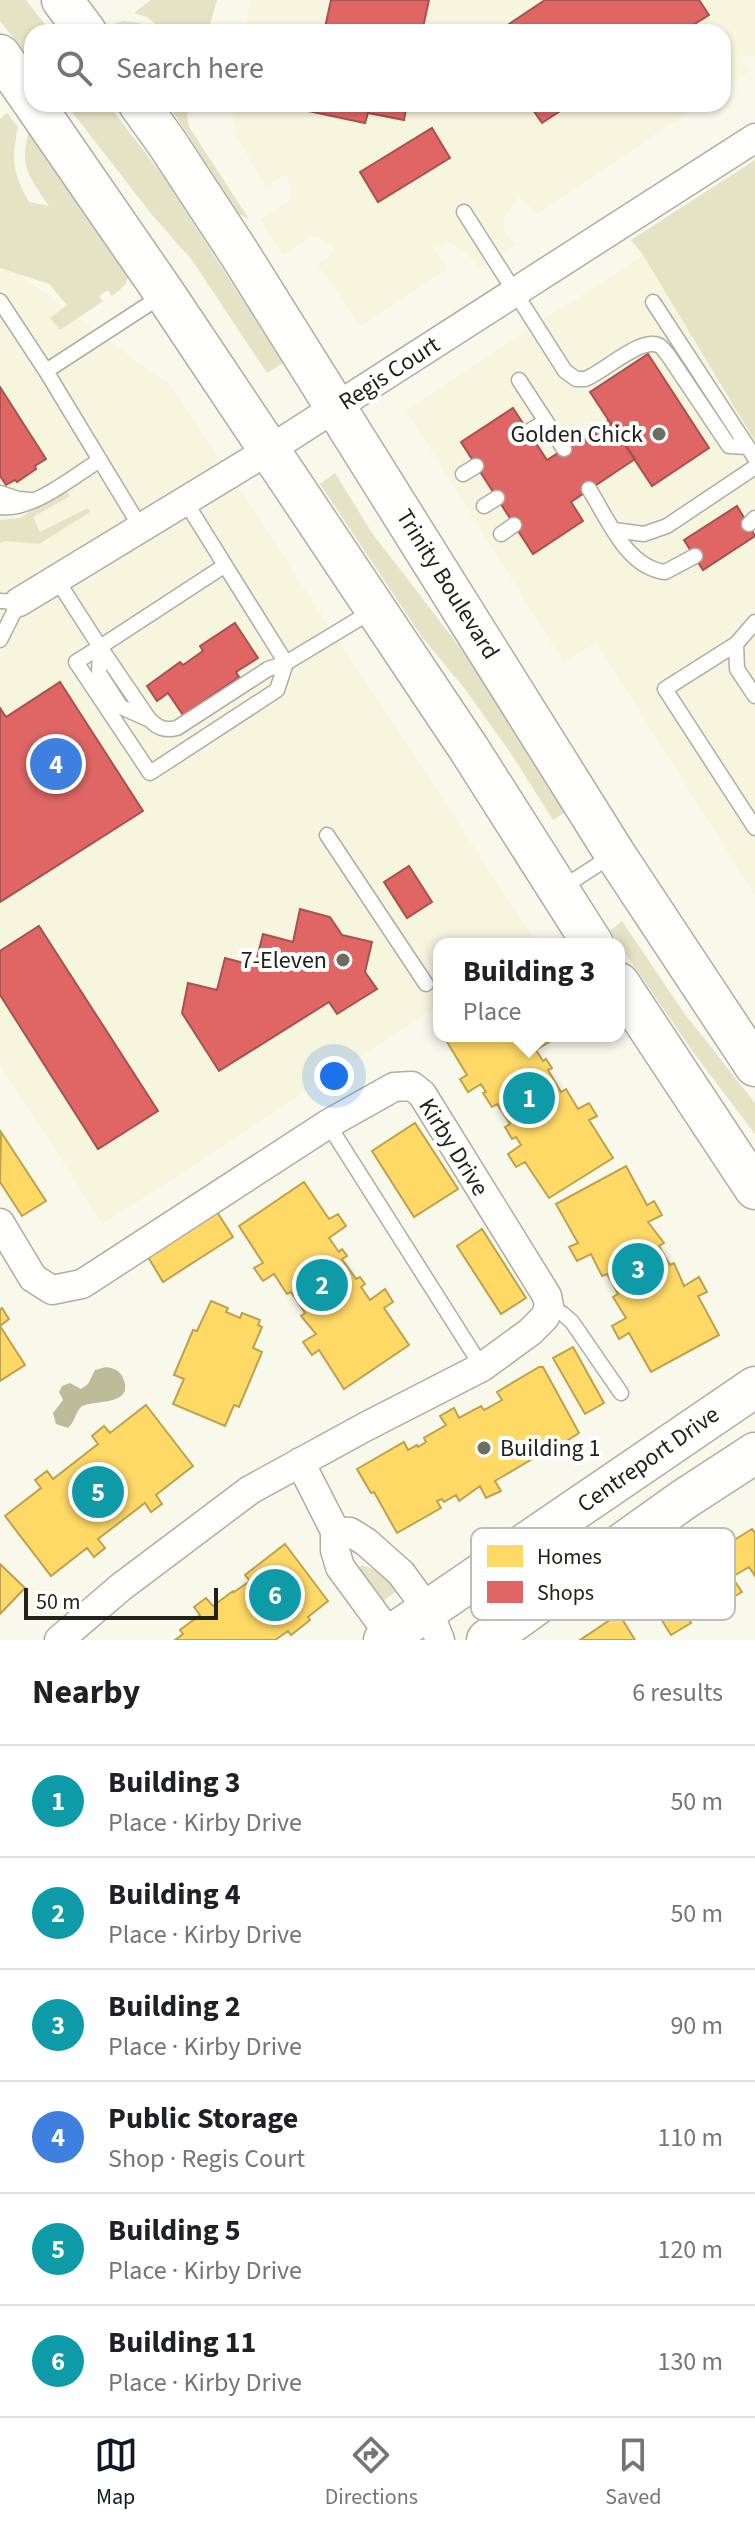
<!DOCTYPE html>
<meta charset="utf-8">
<style>
:root{--surface:#fff;--page:#f6f6f6;--text:#202124;--muted:#757577;--line:#e0e0e0;--accent:#111827}
body{margin:0;font-family:"Source Sans 3",sans-serif;background:var(--page);color:var(--text)}
.scale{position:absolute;left:24px;bottom:20px;width:194px;box-sizing:border-box;padding-left:8px;border:4px solid #222219;border-top:0;font-size:22px;line-height:28px;white-space:nowrap;color:#222219;-webkit-text-stroke:6px #fff;paint-order:stroke}
.you{position:absolute;left:334px;top:1076px;width:28px;height:28px;margin:-20px;border:6px solid #fff;border-radius:50%;background:#1a73e8;box-shadow:0 0 0 12px #1a73e833}
.badge{display:grid;place-items:center;width:52px;height:52px;border-radius:50%;background:var(--accent);color:#fff;font-size:26px;font-weight:700}
.pin{position:absolute;translate:-50% -50%;border:4px solid #fff;box-shadow:0 2px 8px #0006}
.popup{position:absolute;left:433px;top:938px;width:192px;height:104px;box-sizing:border-box;display:grid;place-content:center;border-radius:16px;background:var(--surface);filter:drop-shadow(0 2px 6px #0005);font-size:26px;white-space:nowrap;color:var(--muted)}
.popup b{font-size:30px;color:var(--text)}
.popup::after{content:'';position:absolute;left:50%;top:100%;margin-left:-16px;border:16px solid transparent;border-top-color:var(--surface)}
.list{margin:0;padding:0;list-style:none}
h2{display:flex;justify-content:space-between;align-items:center;height:104px;margin:0;padding:0 32px;font-size:34px}
h2 small{font-size:26px;font-weight:400;color:var(--muted)}
.list li{display:grid;grid-template-columns:52px 1fr auto;gap:24px;align-items:center;box-sizing:border-box;height:112px;padding:0 32px;border-top:2px solid var(--line)}
.list b{display:block;font-size:30px;white-space:nowrap}
.list p{margin:0;font-size:26px;white-space:nowrap;color:var(--muted)}
.list em{font-size:26px;font-style:normal;color:var(--muted)}
.icon{flex:none;width:44px;height:44px;fill:none;stroke:currentColor;stroke-width:2;stroke-linecap:round;stroke-linejoin:round}
.map{position:relative;flex:none;width:755px;height:1640px;overflow:hidden}
.search{position:absolute;background:var(--surface);box-shadow:0 2px 6px #0004;left:24px;right:24px;top:24px;height:88px;display:flex;align-items:center;gap:20px;box-sizing:border-box;padding:0 28px;border-radius:24px;color:var(--muted);font-size:30px}
.sheet{height:776px;background:var(--surface)}
nav{display:flex;justify-content:space-around;align-items:center;box-sizing:border-box;height:112px;border-top:2px solid var(--line);background:var(--surface);font-size:22px;color:var(--muted)}
nav a{display:grid;justify-items:center;gap:4px}
nav .on{color:var(--accent)}
.map>svg:first-child{display:block}
.built{fill:#f6f5de}
.green{fill:#e4e3c5}
.water{fill:#bcbc98}
.homes{fill:#ffd966;stroke:#bda24f;stroke-width:2}
.shops{fill:#e06666;stroke:#a7524f;stroke-width:2}
.lines{fill:none;stroke-linecap:round;stroke-linejoin:round}
.lane-casing{stroke:#aeaea5;stroke-width:17}
.street-casing{stroke:#aeaea5;stroke-width:31}
.secondary-casing{stroke:#aeaea5;stroke-width:43}
.lane{stroke:#fefefc;stroke-width:14}
.street{stroke:#fefefc;stroke-width:28}
.secondary{stroke:#fefefc;stroke-width:40}
.poi-dot{fill:#6d6d62;stroke:#fff;stroke-width:3}
.labels{text-anchor:middle;stroke-width:8;stroke-linejoin:round;paint-order:stroke}
.street-label{font-size:24px;fill:#222219;stroke:#fff}
.poi-label{font-size:24px;fill:#222219;stroke:#fff;text-anchor:end}
.key{fill:#fff;stroke:#bdbdba;stroke-width:2}
.key-label{font-size:22px;fill:#222219}
</style>
<div class="map">
<svg width="755" height="1640" viewBox="0 0 755 1640">
<rect width="100%" height="100%" fill="#f8f8eb"/>
<path class="built" d="M251 0H755V56L748 55 740 58 749 71 723 89V32H244Z
M253 104H700L537 213 519 197 503 218 505 233 516 244 479 269 466 251 449 243 434 248 447 269 360 326 318 265 334 252V249L320 238 311 237 283 255 260 219 288 202 292 195 287 174 266 186 238 139 231 109H252Z
M643 255 755 441V895L597 643 563 661 406 410Z
M0 270 14 271 172 387 536 942 533 944H439V1005L103 1224 0 1064Z"/>
<path class="green" d="M0 0H26L51 32H32V61L0 21Z
M151 0H217L208 32H165L147 17 134 13Z
M123 21C136 22 145 23 155 32H121L115 23Z
M66 104H108L163 176 283 363 267 373 192 260 153 216Z
M168 104H190L187 116 189 127 249 219 239 214Z
M7 113 18 127C11 160 13 173 29 202L49 206C29 177 19 166 29 131L130 272 125 285 112 296 108 290 99 296 103 301 60 330 50 318 67 305 49 284 0 268V119Z
M755 160V441L643 255 631 240Z
M335 473 372 533 498 697 569 810 553 820 512 755 465 689 422 637 320 484Z
M66 491 70 496 33 517 40 532 88 508 90 512 39 544 5 541 0 543V520L20 518Z
M622 921 684 1013 755 1103V1134L693 1052 610 931Z
M362 1565 381 1572 398 1590 378 1605 355 1571Z"/>
<path class="water" d="M106 1367C112 1368 118 1369 122 1376 138 1408 90 1399 81 1407 75 1413 75 1422 68 1428L56 1424 53 1413 63 1400 59 1392 62 1386 70 1383 81 1389 88 1384 95 1370Z"/>
<path class="homes" d="M446 1036H548L551 1041 536 1050 543 1061 546 1059 552 1068 548 1070 561 1092 566 1089 578 1109 589 1103 597 1116 589 1120 613 1158 549 1198 525 1162 516 1167 508 1154 521 1145 516 1137 512 1139 505 1127 510 1124 497 1104 492 1107 483 1093 486 1092 481 1084 468 1092 460 1079 467 1075 444 1037Z
M415 1123 458 1189 414 1217 372 1151Z
M1 1132 46 1201 22 1216 0 1182Z
M626 1166 647 1205 654 1201 662 1215 648 1222 664 1243 659 1246 670 1265 674 1263 684 1286 699 1277 707 1292 698 1296 719 1335 651 1372 629 1333 619 1339 612 1326 626 1318 613 1297 618 1294 607 1274 602 1276 591 1254 577 1261 569 1247 578 1243 556 1204Z
M304 1182 329 1219 338 1214 346 1226 329 1238 339 1252 342 1249 347 1256 342 1259 356 1279 360 1277 365 1284 361 1287 370 1300 385 1289 393 1302 384 1308 409 1345 344 1389 319 1350 312 1355 303 1342 316 1334 301 1316 305 1313 291 1292 287 1294 274 1274 263 1281 254 1268 263 1263 239 1226Z
M217 1212 233 1237 163 1282 148 1257Z
M482 1229 526 1298 501 1314 457 1246Z
M211 1301 228 1308 226 1312 240 1318 242 1313 260 1320 258 1325 262 1327 253 1348 262 1352 239 1407 234 1405 225 1426 173 1404 184 1379 174 1375 193 1330 197 1331Z
M2 1308 9 1319 0 1326 25 1365 0 1381V1310Z
M573 1347 604 1403 585 1414 553 1358Z
M539 1367H543L579 1433 548 1453 546 1451 495 1481 501 1491 486 1498 480 1486 459 1501 456 1495 444 1502 442 1499 437 1501 441 1508 397 1533 374 1492 371 1493 357 1469 404 1442 408 1450 417 1445 418 1447 426 1442 424 1438 446 1425 440 1416 454 1408 459 1418 481 1406 484 1410 502 1400 497 1392Z
M146 1405 193 1466 156 1495 162 1504 151 1512 145 1503 98 1539 105 1548 94 1557 87 1548 51 1576 5 1516 41 1488 35 1480 47 1471 53 1479 98 1444 92 1436 104 1426 110 1433Z
M752 1529 755 1533V1576L749 1567 732 1577 742 1592 707 1613 698 1598 682 1609 691 1623 671 1635 646 1595Z
M285 1544 328 1601 308 1617 310 1620 291 1635 288 1631 275 1640H175L183 1634 180 1630 200 1615 194 1607 206 1598 213 1606 233 1591 234 1592 250 1581 245 1575Z
M0 1564 25 1588 0 1614Z
M619 1614 635 1640H580Z"/>
<path class="shops" d="M331 0H429L422 32H324Z
M545 0H699L709 15 682 32H497Z
M309 104H407L404 120 368 113 365 123 308 111Z
M529 104H571L542 123Z
M432 128 450 158 378 202 360 172Z
M648 354 709 448 652 486 590 392Z
M0 387 46 459 35 466 36 469 17 482 15 480 6 485 0 476Z
M513 408 547 460 609 420 635 459 571 502 583 521 533 554 461 442Z
M737 506 755 536 703 570 684 540Z
M235 623 258 658 236 672 239 677 183 715 168 693 157 701 147 686 180 662 183 665 203 651 200 646Z
M60 682 143 811 0 902V708L6 717Z
M409 866 432 902 407 918 384 882Z
M300 909 330 917 342 935 372 942 365 972 377 989 337 1014 329 1002 219 1071 182 1013 188 983 217 990 225 958 255 966 263 934 293 942Z
M39 926 158 1111 98 1149 0 995V951Z"/>
<g class="lines">
<defs>
<path id="lane" d="M464 212 565 371 576 379H585C603 373 642 335 660 346 663 348 665 352 668 355L729 446 748 447
M0 301 46 371
M653 302 755 458
M519 380 564 449
M528 432 546 421
M463 474 476 466
M589 489C608 519 626 567 665 572L695 556
M0 493 18 499 30 500
M484 506 497 498
M0 507C33 511 72 477 100 460
M749 524 755 518
M141 528 46 371 163 295
M614 530 644 534 667 526 755 467
M501 534 514 525
M57 580 100 647 76 662 150 773 277 690 286 663 185 501
M0 601 19 602 0 640
M755 622 736 644 737 669 755 696
M736 644 665 689 755 828
M100 647 149 719C158 728 164 731 177 728L268 669 286 663 372 611
M100 647 224 566
M100 648 99 673 121 707 148 719
M327 835 426 984
M562 888 611 856
M328 1124 482 1367
M549 1306 563 1314 572 1322 621 1393"/>
<path id="street" d="M19 602 269 450 755 138
M0 1223 33 1278 52 1290 82 1284 328 1124 394 1087 412 1086 422 1094 547 1296 549 1306 545 1317 530 1332 482 1367 365 1427 250 1490 121 1587 59 1640
M300 1462 335 1531V1550L340 1567 390 1635 399 1640
M335 1531 350 1532 366 1542 401 1573 428 1610 440 1640"/>
<path id="secondary" d="M62 0 86 32
M0 55 32 101
M34 104 165 294 469 749 593 944
M139 104 167 143 239 253 615 854 755 1066
M619 983 755 1189
M384 1640 755 1387
M487 1640 683 1500 755 1453"/>
</defs>
<use href="#lane" class="lane-casing"/>
<use href="#street" class="street-casing"/>
<use href="#secondary" class="secondary-casing"/>
<use href="#lane" class="lane"/>
<use href="#street" class="street"/>
<use href="#secondary" class="secondary"/>
</g>
<g class="poi-dot">
<circle cx="659" cy="434" r="8"/>
<circle cx="343" cy="960" r="8"/>
<circle cx="484" cy="1448" r="8"/>
</g>
<g class="labels">
<g class="street-label">
<text transform="translate(389 373) rotate(-33)" y="8">Regis Court</text>
<text transform="translate(448 584) rotate(58)" y="8">Trinity Boulevard</text>
<text transform="translate(454 1147) rotate(58)" y="8">Kirby Drive</text>
<text transform="translate(648 1459) rotate(-35)" y="8">Centreport Drive</text>
</g>
<g class="poi-label">
<text x="643" y="442">Golden Chick</text>
<text x="327" y="968">7-Eleven</text>
<text x="500" y="1456" text-anchor="start">Building 1</text>
</g>
</g>
<rect x="471" y="1528" width="264" height="92" rx="12" class="key"/>
<rect x="487" y="1545" width="36" height="22" fill="#ffd966"/>
<rect x="487" y="1581" width="36" height="22" fill="#e06666"/>
<g class="key-label">
<text x="537" y="1564">Homes</text>
<text x="537" y="1600">Shops</text>
</g>
</svg>
<div class="scale">50 m</div>
<div class="you"></div>
<div class="pin badge" style="left:529px;top:1098px;background:#0f9aa8">1</div>
<div class="popup"><b>Building 3</b>Place</div>
<div class="pin badge" style="left:322px;top:1285px;background:#0f9aa8">2</div>
<div class="pin badge" style="left:638px;top:1269px;background:#0f9aa8">3</div>
<div class="pin badge" style="left:56px;top:764px;background:#3f7fe0">4</div>
<div class="pin badge" style="left:98px;top:1492px;background:#0f9aa8">5</div>
<div class="pin badge" style="left:275px;top:1595px;background:#0f9aa8">6</div>
<div class="search"><svg class="icon" aria-label="search" viewBox="0 0 24 24"><circle cx="10" cy="10" r="6"/><path d="M15 15l6 6"/></svg>Search here</div>
</div>
<section class="sheet">
<h2>Nearby<small>6 results</small></h2>
<ul class="list">
<li><span class="badge" style="background:#0f9aa8">1</span><div><b>Building 3</b><p>Place · Kirby Drive</p></div><em>50 m</em></li>
<li><span class="badge" style="background:#0f9aa8">2</span><div><b>Building 4</b><p>Place · Kirby Drive</p></div><em>50 m</em></li>
<li><span class="badge" style="background:#0f9aa8">3</span><div><b>Building 2</b><p>Place · Kirby Drive</p></div><em>90 m</em></li>
<li><span class="badge" style="background:#3f7fe0">4</span><div><b>Public Storage</b><p>Shop · Regis Court</p></div><em>110 m</em></li>
<li><span class="badge" style="background:#0f9aa8">5</span><div><b>Building 5</b><p>Place · Kirby Drive</p></div><em>120 m</em></li>
<li><span class="badge" style="background:#0f9aa8">6</span><div><b>Building 11</b><p>Place · Kirby Drive</p></div><em>130 m</em></li>
</ul>
</section>
<nav>
<a class="on"><svg class="icon" aria-label="map" viewBox="0 0 24 24"><path d="M3 6l6-2 6 2 6-2v14l-6 2-6-2-6 2zM9 4v14M15 6v14"/></svg>Map</a>
<a><svg class="icon" aria-label="directions" viewBox="0 0 24 24"><path d="M12 3l9 9-9 9-9-9zM9 14v-3h6M13 9l2 2-2 2"/></svg>Directions</a>
<a><svg class="icon" aria-label="saved" viewBox="0 0 24 24"><path d="M7 4h10v16l-5-4-5 4z"/></svg>Saved</a>
</nav>
